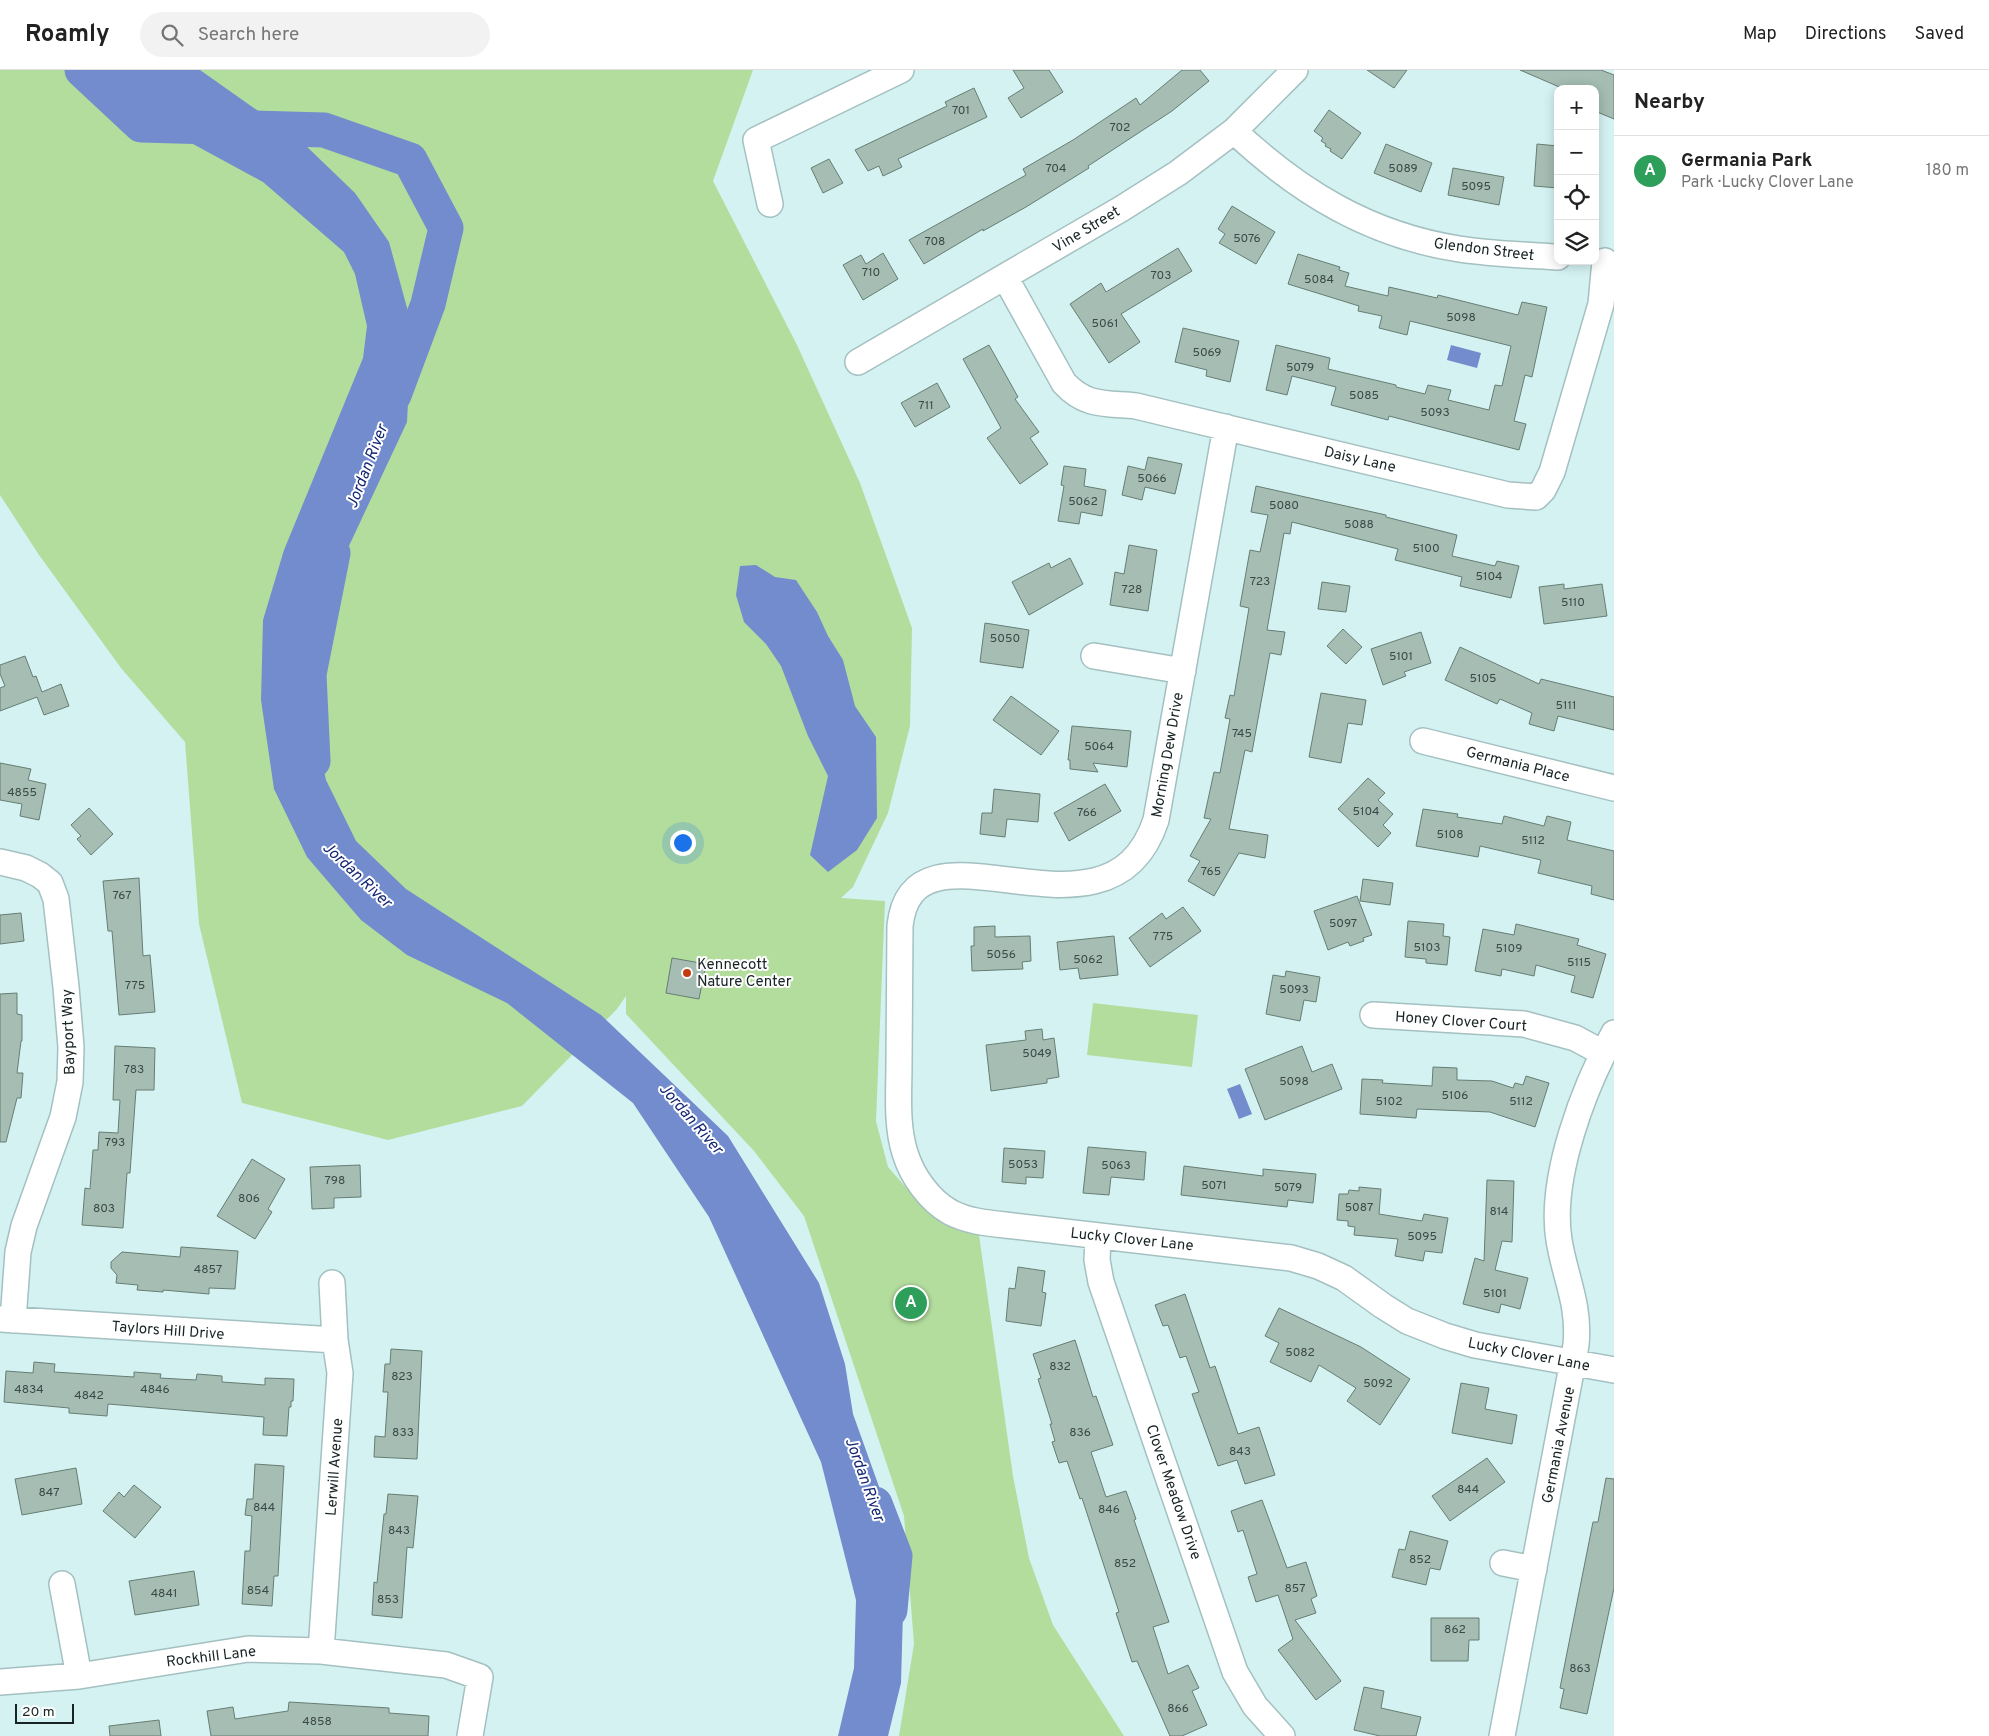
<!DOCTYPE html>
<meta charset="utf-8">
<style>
:root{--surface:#fff;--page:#f2f2f2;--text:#222;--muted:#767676;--line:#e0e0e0;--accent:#d93025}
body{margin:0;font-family:Overpass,sans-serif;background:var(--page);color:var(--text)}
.controls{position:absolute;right:15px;top:15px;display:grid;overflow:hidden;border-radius:10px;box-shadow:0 2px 12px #0003}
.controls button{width:45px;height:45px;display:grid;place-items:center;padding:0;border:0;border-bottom:1px solid var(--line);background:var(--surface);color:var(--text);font:25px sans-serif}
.scale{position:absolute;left:15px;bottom:12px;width:59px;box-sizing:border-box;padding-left:5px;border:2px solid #182324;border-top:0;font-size:14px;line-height:18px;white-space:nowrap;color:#182324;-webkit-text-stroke:4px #fff;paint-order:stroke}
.you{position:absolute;left:682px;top:772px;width:18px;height:18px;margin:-12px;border:4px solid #fff;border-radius:50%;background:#1a73e8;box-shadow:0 0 0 8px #1a73e833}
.badge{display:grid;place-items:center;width:32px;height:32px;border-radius:50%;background:var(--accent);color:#fff;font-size:16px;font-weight:700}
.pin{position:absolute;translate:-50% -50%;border:2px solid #fff;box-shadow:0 1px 5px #0006}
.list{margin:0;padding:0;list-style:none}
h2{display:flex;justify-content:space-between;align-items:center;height:65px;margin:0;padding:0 20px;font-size:21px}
h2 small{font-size:16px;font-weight:400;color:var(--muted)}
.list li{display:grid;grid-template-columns:32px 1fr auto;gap:15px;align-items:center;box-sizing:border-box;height:70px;padding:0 20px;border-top:1px solid var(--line)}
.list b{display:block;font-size:19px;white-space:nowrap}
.list p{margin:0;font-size:16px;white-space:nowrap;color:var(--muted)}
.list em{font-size:16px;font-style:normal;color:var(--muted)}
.icon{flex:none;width:28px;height:28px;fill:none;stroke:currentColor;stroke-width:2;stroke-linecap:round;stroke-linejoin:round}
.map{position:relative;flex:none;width:1614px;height:1666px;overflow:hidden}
header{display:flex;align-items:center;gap:30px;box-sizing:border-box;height:70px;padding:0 25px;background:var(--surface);border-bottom:1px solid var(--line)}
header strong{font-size:24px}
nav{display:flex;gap:28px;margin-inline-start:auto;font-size:18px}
.search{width:350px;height:45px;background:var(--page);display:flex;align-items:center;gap:12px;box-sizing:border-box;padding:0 18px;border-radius:28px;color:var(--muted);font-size:19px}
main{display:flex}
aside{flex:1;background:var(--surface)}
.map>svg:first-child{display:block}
.green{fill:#b3dd9d}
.water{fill:#728ccd}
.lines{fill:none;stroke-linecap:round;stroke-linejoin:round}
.river{stroke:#728ccd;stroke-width:35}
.building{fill:#a5bdb3;stroke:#667d73}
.minor-casing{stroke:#a4c0c1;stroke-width:28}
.minor{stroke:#fff;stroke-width:25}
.poi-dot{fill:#c43b0e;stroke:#fff;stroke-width:2}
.labels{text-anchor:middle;stroke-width:4;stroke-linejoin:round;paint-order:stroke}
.number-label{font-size:12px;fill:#3b4a48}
.street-label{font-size:15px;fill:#182324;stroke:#fff}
.poi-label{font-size:15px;fill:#182324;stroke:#fff;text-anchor:start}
.water-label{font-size:16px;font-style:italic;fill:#132773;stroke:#fff}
</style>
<header>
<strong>Roamly</strong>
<div class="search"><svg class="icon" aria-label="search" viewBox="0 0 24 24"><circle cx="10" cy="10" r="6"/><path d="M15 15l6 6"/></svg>Search here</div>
<nav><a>Map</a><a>Directions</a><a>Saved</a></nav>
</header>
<main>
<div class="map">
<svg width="1614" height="1666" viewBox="0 0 1614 1666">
<rect width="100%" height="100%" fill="#d5f2f3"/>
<path class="green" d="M0 0H753L713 111 797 275 860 413 912 558 910 656 888 743 853 817 841 828 885 831 876 1051 888 1097 917 1130 938 1149 955 1159 979 1165 1013 1406 1029 1488 1053 1555 1124 1666H899L914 1574 904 1446 804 1146 754 1081 626 944V926L617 939 522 1036 388 1070 242 1033 199 854 185 672 121 598 39 485 0 425Z
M1093 933 1198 945 1192 997 1087 985Z"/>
<path class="water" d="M88 0H200L302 72 355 123 389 172 412 256 407 352 319 540 310 639 326 710 356 771 406 819 601 945 728 1066 819 1213 845 1294 853 1344 882 1425 903 1542 901 1613 888 1666H838L854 1598 856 1530 821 1392 709 1147 633 1033 507 933 407 885 361 850 307 787 274 719 261 630 263 550 284 480 363 288 367 256 355 204 344 182 263 112 182 68Z
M1451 275 1481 283 1477 298 1447 290Z
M756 495 775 507 796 510 817 542 828 566 843 590 855 636 876 667 877 748 857 780 828 802 810 785 828 706 808 666 781 596 766 574 744 552 736 525 740 496Z
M1240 1014 1252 1044 1239 1049 1227 1019Z"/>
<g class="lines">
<path class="river" d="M82 0 141 55 324 60 410 90 446 158 428 234 394 325
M313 691 309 604 333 483
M875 1434 895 1486 890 1540"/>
</g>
<path class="building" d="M1013 0H1049L1063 22 1021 48 1008 28 1024 18Z
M1182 0H1200L1209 11 1172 41 1088 96 1089 98 1026 137 983 161V159L924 194 909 170 1026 105 1023 99 1073 70 1136 28 1140 35Z
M1367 0H1407L1394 18Z
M1520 0H1601L1614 5V49L1595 41V19H1564Z
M974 18 987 47 898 89 902 97 883 106 879 96 868 101 855 80 947 36 945 32Z
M1329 40 1361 63 1342 89 1330 81 1331 79 1325 76 1326 74 1321 71 1323 68 1314 61Z
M1386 74 1432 93 1421 122 1374 103Z
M1537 74 1558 76V118L1534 116Z
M829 89 843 113 823 123 811 98Z
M1453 98 1504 107 1499 135 1448 125Z
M1232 136 1275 162 1256 194 1219 173 1225 164 1218 159Z
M1178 178 1192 201 1121 244 1140 272 1109 293 1070 234 1101 213 1106 222Z
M883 183 898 209 863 230 843 195 861 185 866 194Z
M1298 184 1340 197 1339 200 1349 203 1345 216 1388 226 1389 217 1437 228 1438 225 1518 245 1522 232 1547 237 1532 307 1525 305 1514 351 1526 354 1519 380 1389 346 1388 350 1331 335 1336 317 1292 306 1287 325 1266 320 1276 275 1330 288 1328 299 1396 315V317L1425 324 1428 315 1451 320 1448 330 1489 340 1495 315 1502 316 1511 276 1410 251 1407 265 1379 258 1382 246 1358 241 1359 236 1288 214Z
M1183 258 1239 271 1230 312 1206 306 1207 300 1175 292Z
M989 275 1018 327 1015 329 1039 362 1030 368 1048 394 1020 414 987 368 1001 358 963 289Z
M937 313 950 337 915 357 901 333Z
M1148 387 1182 394 1175 424 1145 417 1142 430 1122 425 1128 396 1145 400Z
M1064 396 1086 399 1084 416 1106 420 1102 446 1081 442 1079 454 1058 451 1064 416 1061 415Z
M1256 416 1386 445V447L1457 465 1452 486 1495 496 1497 491 1519 496 1511 528 1460 516 1462 507 1395 490 1398 479 1292 452 1290 464 1284 463 1267 560 1285 562 1281 585 1270 583 1252 682 1245 680 1229 759 1268 765 1265 788 1239 783 1214 826 1188 811 1200 791 1190 786 1211 749 1204 748 1214 702 1220 703 1230 649 1225 648 1230 625 1234 626 1249 538 1240 536 1250 480 1260 482 1268 445 1251 442Z
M1129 475 1157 480 1148 541 1110 535 1115 502 1124 504Z
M1070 488 1083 514 1029 545 1012 512 1049 493 1051 498Z
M1322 512 1350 516 1346 542 1318 539Z
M1564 514V519L1602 514 1607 546 1544 554 1539 517Z
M985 553 1029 560 1023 598 980 592Z
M1343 559 1362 577 1346 594 1327 576Z
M1421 562 1431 593 1404 602 1406 606 1383 615 1371 579Z
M1460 577 1539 614 1541 609 1614 627V660L1558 646 1554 661 1529 654 1532 643 1500 629 1497 634 1445 610Z
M25 586 33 607 36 606 42 622 61 614 69 636 44 645 37 627 0 641V618L5 616 0 604V595Z
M1321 623 1366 630 1362 655 1348 653 1341 693 1309 687Z
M1011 626 1059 661 1041 685 993 650Z
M1072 656 1131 661 1127 697 1093 693 1098 702 1070 699V690H1068Z
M0 693 31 699 28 710 46 714 39 750 20 746 22 734 0 730Z
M1368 708 1385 723 1378 730 1393 744 1383 755 1391 763 1378 777 1338 739Z
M1105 714 1121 741 1069 771 1054 743Z
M994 719 1040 724 1038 752 1007 749 1005 767 980 764 982 743H992Z
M89 738 113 764 91 785 77 769 81 766 71 755Z
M1423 739 1458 744 1457 747 1502 754 1504 746 1544 756 1547 746 1571 752 1567 770 1614 781V830L1591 824 1592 816 1538 803 1541 790 1480 776 1478 787 1416 776Z
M139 808 143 886 150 885 155 942 119 945 112 861H108L103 811Z
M1363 809 1393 813 1390 835 1360 831Z
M1357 826 1372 865 1363 868 1364 871 1350 876 1348 872 1328 880 1314 841Z
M1183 837 1201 861 1150 897 1129 868 1162 843 1166 849Z
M21 843 24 871 0 874V845Z
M1408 851 1444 854 1443 866 1450 867 1447 895 1426 893V889L1405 887Z
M1516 854 1579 869 1577 875 1606 884 1593 928 1571 922 1575 906 1536 895 1534 906 1502 899 1501 906 1475 901 1483 859 1514 865Z
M995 856V867L1030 866 1031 891 1022 892 1023 899 972 901 971 876H974V857Z
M1114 866 1118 905 1080 909 1078 898 1060 900 1057 872Z
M672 888 706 894 699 929 666 923Z
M1286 901 1320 907 1316 932 1304 930 1300 951 1266 944 1273 905 1285 907Z
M17 923V944L22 945V971H21L17 1003H23L21 1028H17L6 1072H0V924Z
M1042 959 1043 970 1054 968 1059 1007 1047 1009V1013L991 1021 986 975 1026 970 1025 961Z
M115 976 155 978 154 1020H136L130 1103H127L123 1158 82 1155 85 1118 90 1119 93 1080H98L99 1062 118 1063 120 1030H113Z
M1302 976 1312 1002 1332 994 1342 1019 1265 1050 1245 999Z
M1433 997 1457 998V1010L1492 1011 1513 1018 1515 1013 1523 1015 1526 1006 1549 1013 1535 1057 1490 1042 1417 1039 1416 1048 1360 1044 1362 1009 1383 1010 1382 1013 1432 1016Z
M1088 1077 1146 1082 1144 1110 1111 1107 1109 1125 1083 1123Z
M1004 1078 1045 1081 1043 1108 1026 1107V1114L1002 1112Z
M252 1089 285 1109 268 1139 272 1142 255 1169 217 1146Z
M360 1095 361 1127 334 1128V1138L312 1139 310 1097Z
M1184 1096 1263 1106V1099L1316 1104 1313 1133 1288 1130 1287 1137 1181 1125Z
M1487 1110 1514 1111 1512 1172 1502 1171 1495 1200 1528 1208 1520 1239 1501 1234 1499 1243 1463 1234 1475 1188 1484 1191Z
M1359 1117 1381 1119 1379 1144 1422 1151 1424 1144 1448 1148 1442 1183 1425 1181 1423 1191 1395 1186 1398 1169 1354 1165 1355 1157 1348 1156V1151L1337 1150 1339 1124H1348L1349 1120 1359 1121Z
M181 1177 238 1181 235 1219 209 1218V1224L163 1220V1222L137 1220 138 1215 116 1213 117 1205 111 1198V1192L122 1182 180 1187Z
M1018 1197 1045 1201 1042 1222 1046 1223 1041 1256 1006 1251 1009 1218 1015 1219Z
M1185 1224 1210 1298 1215 1296 1238 1364 1259 1357 1275 1405 1245 1414 1237 1390 1218 1396 1192 1324 1199 1322 1186 1286 1180 1288 1168 1255 1163 1256 1155 1235Z
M1279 1238 1361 1277 1410 1309 1380 1355 1347 1331 1356 1318 1319 1295 1311 1312 1270 1292 1279 1273 1265 1266Z
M1075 1270 1093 1327 1096 1326 1113 1375 1091 1382 1106 1427 1126 1421 1136 1449 1134 1450 1169 1552 1153 1557 1168 1604 1188 1595 1199 1618 1192 1621 1207 1655 1182 1666H1170L1137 1591 1132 1592 1116 1543 1119 1542 1082 1428 1080 1429 1067 1391 1059 1393 1052 1372 1055 1371 1050 1354H1052L1038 1309 1041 1308 1033 1284Z
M391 1279 422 1281 417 1389 374 1387 375 1366 385 1367 388 1322H383L385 1294H390Z
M34 1292 55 1294 54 1302 134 1307V1302L161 1304 160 1308 196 1310 197 1304 222 1306V1312L265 1315V1308L294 1309 293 1331H291V1337H289L287 1366 263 1365 264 1347 108 1334 107 1346 69 1343V1338L4 1332 6 1301 33 1303Z
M1461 1313 1489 1318 1485 1339 1517 1345 1512 1374 1452 1363Z
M1487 1388 1505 1412 1450 1451 1432 1426Z
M255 1394 284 1396 278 1506H274L272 1536 242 1534 245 1481H250L252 1446 245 1445 247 1429H253Z
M76 1398 82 1434 22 1445 15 1409Z
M1606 1408 1614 1409V1518L1587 1644 1560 1638 1564 1619 1560 1618 1593 1452H1598Z
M134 1415 161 1437 135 1468 103 1441 119 1422 124 1427Z
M388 1424 418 1426 413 1478 407 1477 402 1548 372 1545 374 1512 377 1513 384 1444H386Z
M1262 1430 1287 1498 1306 1492 1317 1526 1311 1529 1316 1543 1295 1550 1341 1611 1316 1630 1278 1580 1293 1569 1278 1525 1256 1532 1248 1507 1257 1504 1243 1460 1238 1462 1231 1441Z
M1410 1461 1448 1471 1440 1500 1430 1498 1426 1515 1392 1507 1399 1479 1405 1480Z
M194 1501 199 1535 135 1545 129 1511Z
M1431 1548H1479V1570H1469L1468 1591H1431Z
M1364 1617 1384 1621 1381 1638 1421 1647 1416 1666H1380L1354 1660Z
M289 1632 389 1638V1643L429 1646 428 1666H211L207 1641 233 1637 235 1649 288 1641Z
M159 1650 161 1666H110L109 1656Z"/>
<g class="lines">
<defs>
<path id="minor" d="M1234 61C1299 122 1369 165 1459 179 1492 184 1525 185 1558 187
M770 134 756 70 901 0
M1005 207 1064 313C1086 337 1106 333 1136 336L1508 425 1536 427 1543 420 1552 402 1601 234 1605 191
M858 292 1121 139 1178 103 1234 61 1295 0
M1226 357 1156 750C1109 894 913 733 900 856 900 902 899 947 899 993 899 1022 896 1055 905 1083 912 1106 929 1130 950 1142 967 1151 986 1153 1005 1155L1291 1188 1318 1196 1344 1208 1383 1236 1407 1251 1445 1266 1475 1275 1614 1300
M1094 586 1183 601
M1423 671 1614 718
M0 792 26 798 40 805 50 813 56 829 66 917 71 977 70 1012 63 1047 24 1156 18 1182 13 1250
M1373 945 1524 954 1575 968 1603 983
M1098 1166 1097 1190 1101 1212 1235 1602 1255 1636 1282 1666
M0 1249 335 1270
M1503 1493 1534 1499
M62 1514 79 1606
M321 1581 340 1303 335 1270 332 1213
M0 1612 79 1606 248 1579 321 1581 446 1595 480 1607 470 1666
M1502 1666 1576 1275C1580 1234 1565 1208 1559 1170 1549 1108 1584 1017 1614 963"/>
</defs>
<use href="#minor" class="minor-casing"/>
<use href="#minor" class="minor"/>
</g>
<circle class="poi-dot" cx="687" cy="903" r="5"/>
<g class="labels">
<g class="number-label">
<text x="961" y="44">701</text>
<text x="1120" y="61">702</text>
<text x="1056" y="102">704</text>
<text x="1403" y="102">5089</text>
<text x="1476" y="120">5095</text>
<text x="1247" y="172">5076</text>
<text x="935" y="175">708</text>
<text x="871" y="206">710</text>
<text x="1161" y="209">703</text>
<text x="1319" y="213">5084</text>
<text x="1461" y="251">5098</text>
<text x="1105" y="257">5061</text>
<text x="1207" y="286">5069</text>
<text x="1300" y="301">5079</text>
<text x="1364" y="329">5085</text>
<text x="926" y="339">711</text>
<text x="1435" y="346">5093</text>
<text x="1152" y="412">5066</text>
<text x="1083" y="435">5062</text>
<text x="1284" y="439">5080</text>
<text x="1359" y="458">5088</text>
<text x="1426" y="482">5100</text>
<text x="1489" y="510">5104</text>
<text x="1260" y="515">723</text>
<text x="1132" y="523">728</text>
<text x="1573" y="536">5110</text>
<text x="1005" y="572">5050</text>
<text x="1401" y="590">5101</text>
<text x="1483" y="612">5105</text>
<text x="1566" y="639">5111</text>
<text x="1242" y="667">745</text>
<text x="1099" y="680">5064</text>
<text x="22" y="726">4855</text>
<text x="1366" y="745">5104</text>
<text x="1087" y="746">766</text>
<text x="1450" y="768">5108</text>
<text x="1533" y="774">5112</text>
<text x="1211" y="805">765</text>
<text x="122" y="829">767</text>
<text x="1343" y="857">5097</text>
<text x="1163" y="870">775</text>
<text x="1427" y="881">5103</text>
<text x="1509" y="882">5109</text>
<text x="1001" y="888">5056</text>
<text x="1088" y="893">5062</text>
<text x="1579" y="896">5115</text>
<text x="135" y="919">775</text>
<text x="1294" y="923">5093</text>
<text x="1037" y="987">5049</text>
<text x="134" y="1003">783</text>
<text x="1294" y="1015">5098</text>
<text x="1455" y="1029">5106</text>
<text x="1389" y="1035">5102</text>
<text x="1521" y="1035">5112</text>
<text x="115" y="1076">793</text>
<text x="1023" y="1098">5053</text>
<text x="1116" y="1099">5063</text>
<text x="335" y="1114">798</text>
<text x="1214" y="1119">5071</text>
<text x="1288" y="1121">5079</text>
<text x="249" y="1132">806</text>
<text x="1359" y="1141">5087</text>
<text x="104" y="1142">803</text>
<text x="1499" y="1145">814</text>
<text x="1422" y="1170">5095</text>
<text x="208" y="1203">4857</text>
<text x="1495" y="1227">5101</text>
<text x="1300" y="1286">5082</text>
<text x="1060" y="1300">832</text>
<text x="402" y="1310">823</text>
<text x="1378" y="1317">5092</text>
<text x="29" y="1323">4834</text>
<text x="155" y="1323">4846</text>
<text x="89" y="1329">4842</text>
<text x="403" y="1366">833</text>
<text x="1080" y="1366">836</text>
<text x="1240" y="1385">843</text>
<text x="1468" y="1423">844</text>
<text x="49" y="1426">847</text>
<text x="264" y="1441">844</text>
<text x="1109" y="1443">846</text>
<text x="399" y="1464">843</text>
<text x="1420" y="1493">852</text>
<text x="1125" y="1497">852</text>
<text x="1295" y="1522">857</text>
<text x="258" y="1524">854</text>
<text x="164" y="1527">4841</text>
<text x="388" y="1533">853</text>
<text x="1455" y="1563">862</text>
<text x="1580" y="1602">863</text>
<text x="1178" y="1642">866</text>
<text x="317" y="1655">4858</text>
</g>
<g class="street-label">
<text transform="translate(1086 159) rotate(-31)" y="5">Vine Street</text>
<text transform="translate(1484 179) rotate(7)" y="5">Glendon Street</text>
<text transform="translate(1360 389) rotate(13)" y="5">Daisy Lane</text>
<text transform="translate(1167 685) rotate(-80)" y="5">Morning Dew Drive</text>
<text transform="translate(1518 694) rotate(14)" y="5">Germania Place</text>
<text transform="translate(1461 951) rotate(4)" y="5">Honey Clover Court</text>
<text transform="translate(68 962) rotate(-92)" y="5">Bayport Way</text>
<text transform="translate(1132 1169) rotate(6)" y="5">Lucky Clover Lane</text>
<text transform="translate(168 1260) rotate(4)" y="5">Taylors Hill Drive</text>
<text transform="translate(1529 1284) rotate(11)" y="5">Lucky Clover Lane</text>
<text transform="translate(1558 1375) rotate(-79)" y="5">Germania Avenue</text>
<text transform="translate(334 1397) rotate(-86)" y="5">Lerwill Avenue</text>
<text transform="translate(1174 1422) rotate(71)" y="5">Clover Meadow Drive</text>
<text transform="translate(211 1586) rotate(-7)" y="5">Rockhill Lane</text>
</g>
<g class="poi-label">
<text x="697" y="899">Kennecott<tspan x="697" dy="17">Nature Center</tspan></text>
</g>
<g class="water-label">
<text transform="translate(366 396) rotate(-69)" y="6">Jordan River</text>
<text transform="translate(358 804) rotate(43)" y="6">Jordan River</text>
<text transform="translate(692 1048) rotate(49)" y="6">Jordan River</text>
<text transform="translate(866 1409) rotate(70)" y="6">Jordan River</text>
</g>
</g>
</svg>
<div class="controls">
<button>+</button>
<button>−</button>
<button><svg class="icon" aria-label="locate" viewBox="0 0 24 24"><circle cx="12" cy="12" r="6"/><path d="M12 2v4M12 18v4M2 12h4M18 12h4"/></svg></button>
<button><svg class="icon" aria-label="layers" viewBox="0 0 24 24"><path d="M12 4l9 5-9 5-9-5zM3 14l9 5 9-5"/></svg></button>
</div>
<div class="scale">20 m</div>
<div class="you"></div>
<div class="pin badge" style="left:911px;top:1233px;background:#2e9e5b">A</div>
</div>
<aside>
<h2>Nearby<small></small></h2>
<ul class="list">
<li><span class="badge" style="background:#2e9e5b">A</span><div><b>Germania Park</b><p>Park · Lucky Clover Lane</p></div><em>180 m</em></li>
</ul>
</aside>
</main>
